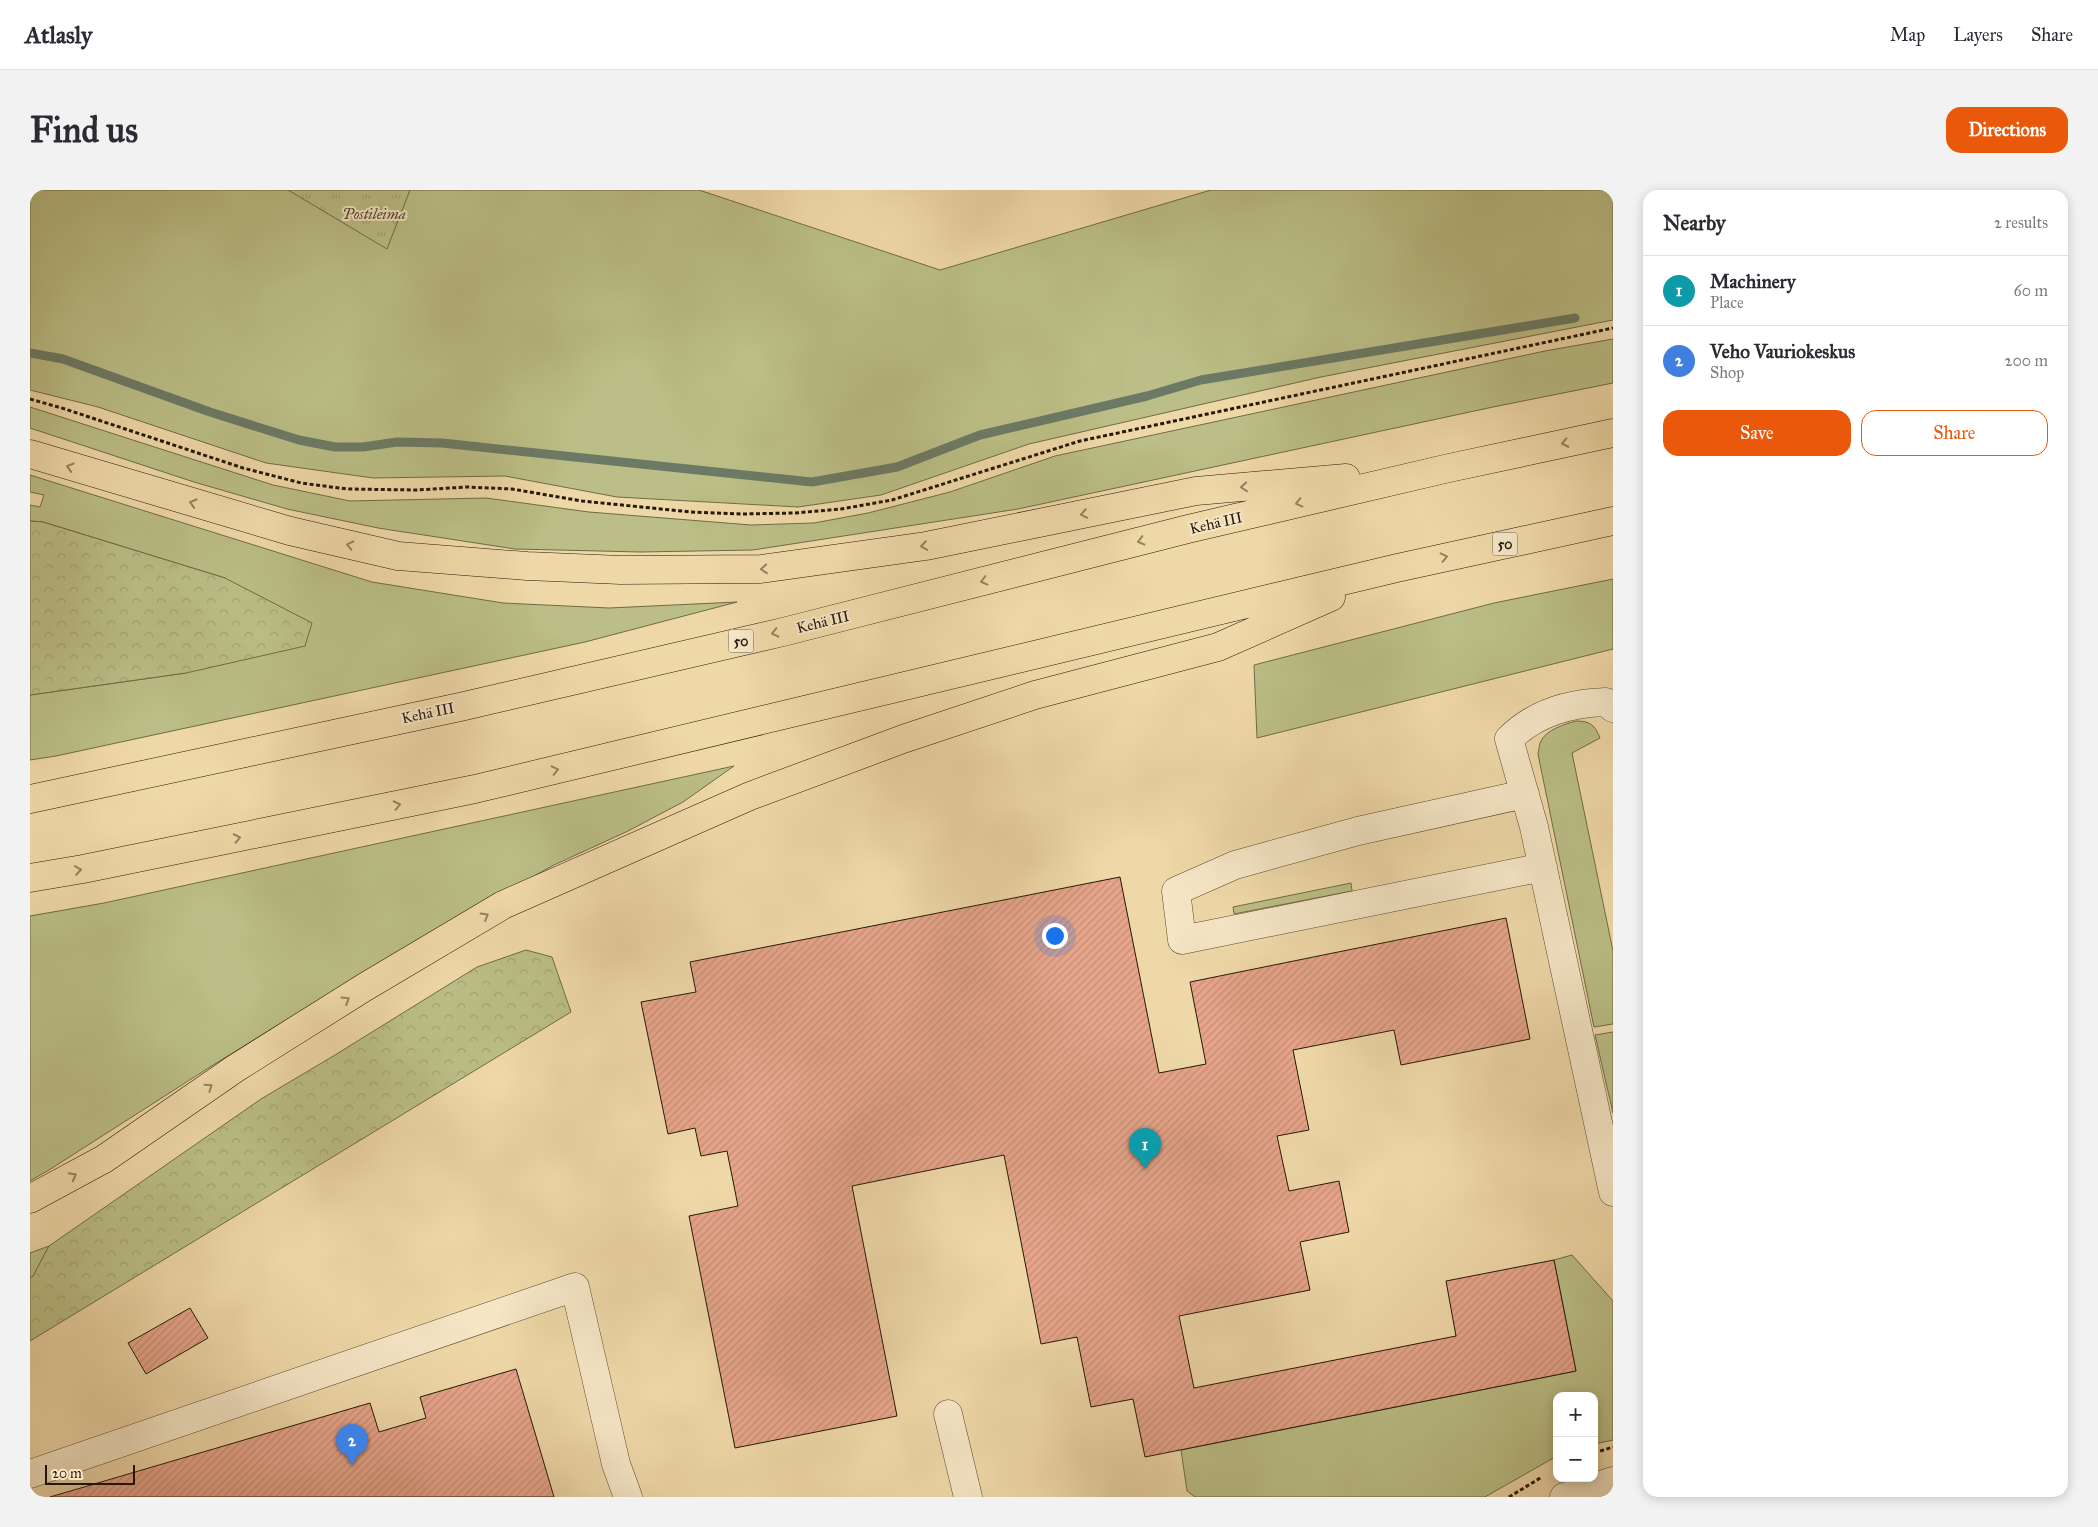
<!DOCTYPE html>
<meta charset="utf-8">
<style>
:root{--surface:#fff;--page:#f2f2f3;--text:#2b2b33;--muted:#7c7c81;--line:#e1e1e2;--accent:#ea580c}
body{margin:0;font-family:"IM FELL Great Primer",serif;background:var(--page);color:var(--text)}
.controls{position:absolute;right:15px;bottom:15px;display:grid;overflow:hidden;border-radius:10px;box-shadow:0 2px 12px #0003}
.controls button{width:45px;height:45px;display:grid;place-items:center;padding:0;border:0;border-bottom:1px solid var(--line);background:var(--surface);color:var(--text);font:25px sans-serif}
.scale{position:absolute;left:15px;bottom:12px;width:90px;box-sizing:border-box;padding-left:5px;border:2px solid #251808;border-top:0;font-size:14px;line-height:18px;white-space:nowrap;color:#251808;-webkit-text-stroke:4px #f5e6c6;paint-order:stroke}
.you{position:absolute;left:1024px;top:745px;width:18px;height:18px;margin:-12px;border:4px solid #fff;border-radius:50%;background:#1a73e8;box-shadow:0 0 0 8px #1a73e833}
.badge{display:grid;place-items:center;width:32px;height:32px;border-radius:50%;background:var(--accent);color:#fff;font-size:16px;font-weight:700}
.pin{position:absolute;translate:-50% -41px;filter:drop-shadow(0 1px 2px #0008)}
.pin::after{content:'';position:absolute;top:26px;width:18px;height:15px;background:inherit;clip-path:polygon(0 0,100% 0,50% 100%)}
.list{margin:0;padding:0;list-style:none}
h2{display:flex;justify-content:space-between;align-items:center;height:65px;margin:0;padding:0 20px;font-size:21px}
h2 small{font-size:16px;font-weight:400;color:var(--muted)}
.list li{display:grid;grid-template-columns:32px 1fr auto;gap:15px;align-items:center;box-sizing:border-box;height:70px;padding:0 20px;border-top:1px solid var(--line)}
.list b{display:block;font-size:19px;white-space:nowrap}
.list p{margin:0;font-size:16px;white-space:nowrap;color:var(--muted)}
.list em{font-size:16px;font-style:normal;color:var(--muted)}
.actions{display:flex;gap:10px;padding:15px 20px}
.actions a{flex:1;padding:11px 0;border:1px solid var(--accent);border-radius:15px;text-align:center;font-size:18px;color:var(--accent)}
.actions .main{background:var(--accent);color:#fff}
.map{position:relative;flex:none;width:1583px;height:1307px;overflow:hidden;border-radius:15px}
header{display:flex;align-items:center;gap:30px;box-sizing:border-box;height:70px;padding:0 25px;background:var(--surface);border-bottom:1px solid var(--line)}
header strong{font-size:24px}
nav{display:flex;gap:28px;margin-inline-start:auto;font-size:18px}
.intro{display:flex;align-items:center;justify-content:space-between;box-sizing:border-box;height:120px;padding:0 30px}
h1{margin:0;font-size:35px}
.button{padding:12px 22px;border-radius:15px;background:var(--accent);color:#fff;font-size:18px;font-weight:700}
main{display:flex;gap:30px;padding:0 30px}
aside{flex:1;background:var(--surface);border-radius:15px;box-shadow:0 2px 12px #0003}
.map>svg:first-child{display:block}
.grass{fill:#bbbe86;stroke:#706b47}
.forest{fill:url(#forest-crowns);stroke:#706b47}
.park{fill:url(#park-tufts);stroke:#706b47}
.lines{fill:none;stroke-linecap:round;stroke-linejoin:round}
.stream{stroke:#6c7a65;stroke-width:9}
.building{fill:url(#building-hatch);stroke:#251808}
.minor-casing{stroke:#584830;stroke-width:29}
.highway-casing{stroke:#251808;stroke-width:29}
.path{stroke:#251808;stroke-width:3;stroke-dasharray:4 2.5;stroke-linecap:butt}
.minor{stroke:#f5e6c6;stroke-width:28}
.highway{stroke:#efd8a8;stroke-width:28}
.oneway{stroke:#948260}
.labels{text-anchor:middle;stroke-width:4;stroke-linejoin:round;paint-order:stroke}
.shield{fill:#f5e6c6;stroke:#635641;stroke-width:1}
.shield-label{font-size:14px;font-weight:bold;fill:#251808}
.park-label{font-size:15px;font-style:italic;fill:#524a2e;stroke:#f5e6c6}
.street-label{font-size:15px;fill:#251808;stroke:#f5e6c6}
</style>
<header>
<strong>Atlasly</strong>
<nav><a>Map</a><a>Layers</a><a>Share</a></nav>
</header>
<div class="intro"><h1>Find us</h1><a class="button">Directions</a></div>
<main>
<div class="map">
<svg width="1583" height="1307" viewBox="0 0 1583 1307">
<defs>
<pattern id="forest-crowns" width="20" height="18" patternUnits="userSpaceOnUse" patternTransform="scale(1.25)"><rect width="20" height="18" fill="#bbbe86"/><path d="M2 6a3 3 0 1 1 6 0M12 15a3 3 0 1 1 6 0" fill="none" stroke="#a1a372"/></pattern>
<pattern id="park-tufts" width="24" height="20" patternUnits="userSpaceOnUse" patternTransform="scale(1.25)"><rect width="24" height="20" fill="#bbbe86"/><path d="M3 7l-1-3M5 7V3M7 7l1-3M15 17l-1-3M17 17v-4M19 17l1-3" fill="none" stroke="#a1a372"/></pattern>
<pattern id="building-hatch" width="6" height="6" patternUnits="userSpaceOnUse" patternTransform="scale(1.25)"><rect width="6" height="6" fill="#e7a58b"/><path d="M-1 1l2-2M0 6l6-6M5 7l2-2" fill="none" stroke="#c68d76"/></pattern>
</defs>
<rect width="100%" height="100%" fill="#efd8a8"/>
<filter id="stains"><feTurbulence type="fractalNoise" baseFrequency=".004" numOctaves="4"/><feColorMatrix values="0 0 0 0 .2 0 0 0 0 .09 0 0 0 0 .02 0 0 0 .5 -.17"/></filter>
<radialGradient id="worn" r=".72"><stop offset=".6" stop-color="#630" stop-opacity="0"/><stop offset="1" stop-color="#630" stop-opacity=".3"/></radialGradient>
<path class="grass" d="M0 0H669L910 80 1181 0H1583V130L1291 187 999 254 851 305 768 317 587 307 475 286 343 288 236 273 68 217 0 200Z
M1583 149V193L1463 217 988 319 723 360 611 362 485 359 348 338 257 319 164 292 0 238V217L243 295 320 311 456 308 559 322 721 335 784 333 838 323 920 302 1025 266 1515 161Z
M0 285 342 392 473 413 579 418 707 412 555 452 26 566 0 570V505L156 483 195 388 13 332 0 331V315L10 317 14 305 0 302Z
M1583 389V459L1227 548 1224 475 1464 413Z
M1546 531C1560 531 1565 535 1570 548L1542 563 1583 761V834L1564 837 1508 564C1509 560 1509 555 1511 551 1516 540 1535 534 1546 531Z
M704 576 653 612 596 642 524 675 440 721 332 783 180 877 19 980 0 991V726L74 713Z
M1321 693 1322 701 1204 724 1203 717Z
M1583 842V923L1565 845Z
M19 1056 3 1087 0 1088V1063Z
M1542 1065 1583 1111V1250L1564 1254V1206H1527V1266L1455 1307H1165L1157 1301 1151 1260 1546 1181 1524 1070Z"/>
<path class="forest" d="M0 331 13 332 195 388 282 433 275 456 156 483 0 505Z
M496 760 522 767 541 822 0 1151V1088L3 1086 19 1056 231 909 305 865 447 777Z"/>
<path class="park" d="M258 0H380L357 59Z"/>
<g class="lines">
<path class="stream" d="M0 163 33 169 180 222 269 250 305 257H333L367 252 412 253 782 292 867 277 950 245 1117 206 1171 190 1545 128"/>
</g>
<path class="building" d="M1090 687 1129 883 1176 874 1160 792 1476 728 1500 849 1371 875 1364 840 1263 860 1279 940 1247 946 1259 1001 1309 991 1319 1042 1270 1052 1280 1100 1149 1126 1164 1198 1426 1146 1416 1091 1524 1070 1546 1181 1115 1267 1103 1209 1061 1217 1047 1147 1011 1154 974 965 822 996 867 1226 705 1258 659 1026 708 1016 697 961 671 966 665 938 638 944 611 812 666 802 660 772Z
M160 1118 178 1148 116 1184 98 1153Z
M486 1179 524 1307H20L340 1213 349 1242 396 1228 390 1207Z"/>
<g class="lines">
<defs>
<path id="minor" d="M1583 518 1576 512C1541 513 1505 523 1479 549L1504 637 1583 1002
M1495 604 1328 641 1205 675 1146 701 1152 750 1513 677
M918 1224 938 1307
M0 1284 545 1097 586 1274 598 1307
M1534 1307 1583 1291"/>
<path id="highway" d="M0 264 260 341 368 366 497 376 591 380 731 379 896 356 1166 301 1316 288
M0 609 430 517 753 442 1158 339 1419 278 1583 243
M0 688 53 679 445 599 1367 378 1583 331
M0 1009 74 969 206 878 335 797 473 715 720 606 873 549 1005 505 1188 457 1301 407"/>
</defs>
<use href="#minor" class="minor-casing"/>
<use href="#highway" class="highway-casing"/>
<path class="path" d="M0 209 35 219 213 278 271 293 317 299 386 300 437 297 482 299 552 311 661 322 711 324 765 323 811 319 862 310 1050 251 1583 138
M1564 1263 1583 1257
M1479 1307 1512 1287"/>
<use href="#minor" class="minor"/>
<use href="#highway" class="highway"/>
</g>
<defs><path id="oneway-chevron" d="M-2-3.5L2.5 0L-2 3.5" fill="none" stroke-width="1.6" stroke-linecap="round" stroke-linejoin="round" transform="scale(1.25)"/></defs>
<g class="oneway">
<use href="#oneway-chevron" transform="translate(1535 253) rotate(168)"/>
<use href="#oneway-chevron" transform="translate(40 277) rotate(-163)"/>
<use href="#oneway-chevron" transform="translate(1214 297) rotate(175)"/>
<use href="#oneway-chevron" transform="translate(163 313) rotate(-164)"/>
<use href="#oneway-chevron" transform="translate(1269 313) rotate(167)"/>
<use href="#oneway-chevron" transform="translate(1054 324) rotate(169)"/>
<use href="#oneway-chevron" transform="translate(1111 351) rotate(166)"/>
<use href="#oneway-chevron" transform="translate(320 355) rotate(-167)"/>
<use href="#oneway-chevron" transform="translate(894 356) rotate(171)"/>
<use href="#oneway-chevron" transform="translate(1414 367) rotate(-13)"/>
<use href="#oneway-chevron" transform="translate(734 379) rotate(175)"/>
<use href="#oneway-chevron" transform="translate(954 391) rotate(166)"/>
<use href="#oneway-chevron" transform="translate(745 443) rotate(167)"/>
<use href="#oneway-chevron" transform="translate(525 580) rotate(-13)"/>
<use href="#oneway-chevron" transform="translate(367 615) rotate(-12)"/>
<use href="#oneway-chevron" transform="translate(207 648) rotate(-12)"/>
<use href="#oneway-chevron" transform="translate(48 680) rotate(-9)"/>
<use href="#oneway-chevron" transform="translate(455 726) rotate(-31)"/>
<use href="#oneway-chevron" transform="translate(316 810) rotate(-32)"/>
<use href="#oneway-chevron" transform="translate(179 897) rotate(-34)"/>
<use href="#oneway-chevron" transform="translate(43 986) rotate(-28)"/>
</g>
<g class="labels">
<g class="shield">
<rect x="1462.5" y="342.5" width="25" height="23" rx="4"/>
<rect x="698.5" y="439.5" width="25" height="23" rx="4"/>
</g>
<g class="shield-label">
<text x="1475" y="359">50</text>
<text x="711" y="456">50</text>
</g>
<g class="park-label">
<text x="344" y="29">Postileima</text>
</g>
<g class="street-label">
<text transform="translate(1186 333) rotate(-13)" y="5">Kehä III</text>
<text transform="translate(793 432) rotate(-14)" y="5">Kehä III</text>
<text transform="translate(398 523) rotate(-12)" y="5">Kehä III</text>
</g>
</g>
<rect width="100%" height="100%" filter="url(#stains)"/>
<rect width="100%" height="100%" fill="url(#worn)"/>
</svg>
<div class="controls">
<button>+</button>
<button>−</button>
</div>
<div class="scale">20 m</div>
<div class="you"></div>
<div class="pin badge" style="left:1115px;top:979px;background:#0f9aa8">1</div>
<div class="pin badge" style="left:322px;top:1275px;background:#3f7fe0">2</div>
</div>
<aside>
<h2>Nearby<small>2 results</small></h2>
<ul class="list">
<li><span class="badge" style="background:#0f9aa8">1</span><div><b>Machinery</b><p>Place</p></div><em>60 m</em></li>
<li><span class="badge" style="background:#3f7fe0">2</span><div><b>Veho Vauriokeskus</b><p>Shop</p></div><em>200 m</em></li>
</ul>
<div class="actions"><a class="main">Save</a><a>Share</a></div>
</aside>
</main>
